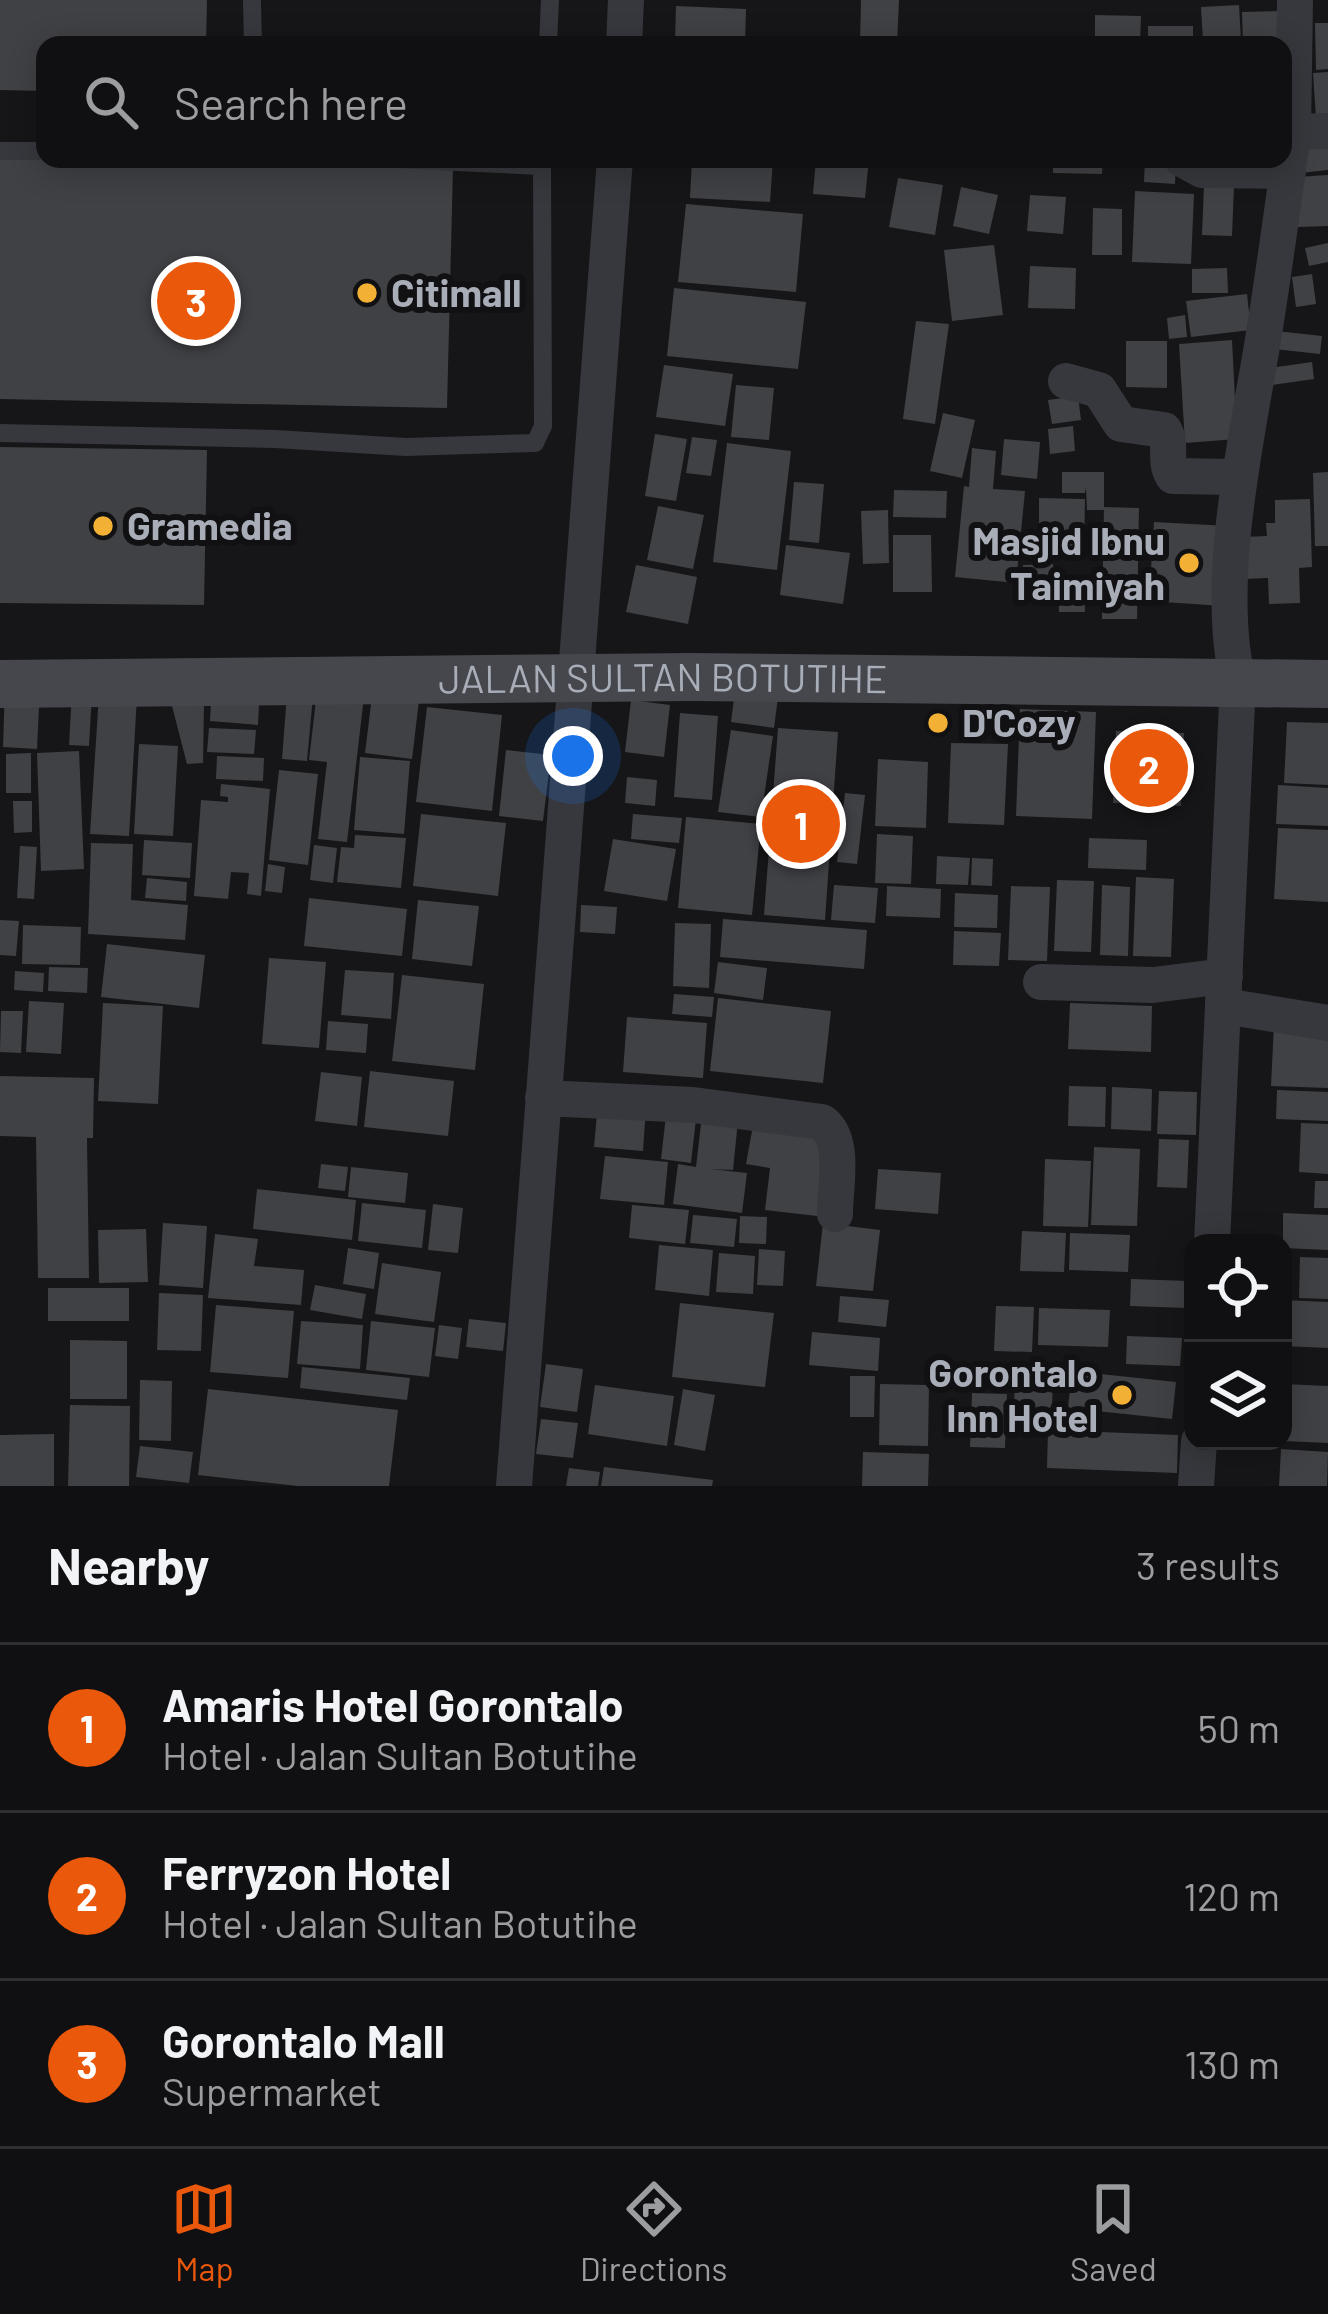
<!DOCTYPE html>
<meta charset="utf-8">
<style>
:root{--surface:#101012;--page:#1e1e20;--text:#f1f3f6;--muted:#9c9d9f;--line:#303032;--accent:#ea580c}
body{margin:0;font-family:Barlow,sans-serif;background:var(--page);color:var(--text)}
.controls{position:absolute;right:36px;bottom:36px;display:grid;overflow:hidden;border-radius:24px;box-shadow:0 6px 30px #0003}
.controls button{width:108px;height:108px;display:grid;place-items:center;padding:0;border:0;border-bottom:3px solid var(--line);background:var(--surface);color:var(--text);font:60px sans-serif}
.you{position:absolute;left:573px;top:756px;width:42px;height:42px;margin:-30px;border:9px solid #fff;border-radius:50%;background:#1a73e8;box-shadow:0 0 0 18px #1a73e833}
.badge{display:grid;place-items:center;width:78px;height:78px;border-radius:50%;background:var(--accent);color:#fff;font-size:39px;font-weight:700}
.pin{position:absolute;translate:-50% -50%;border:6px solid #fff;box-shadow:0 3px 12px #0006}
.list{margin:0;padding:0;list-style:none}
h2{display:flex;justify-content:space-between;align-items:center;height:156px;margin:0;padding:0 48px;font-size:51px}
h2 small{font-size:39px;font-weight:400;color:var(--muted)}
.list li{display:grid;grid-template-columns:78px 1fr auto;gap:36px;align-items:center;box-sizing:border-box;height:168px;padding:0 48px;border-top:3px solid var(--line)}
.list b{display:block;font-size:45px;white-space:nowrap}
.list p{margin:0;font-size:39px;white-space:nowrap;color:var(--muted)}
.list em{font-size:39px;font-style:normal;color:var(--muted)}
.icon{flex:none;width:66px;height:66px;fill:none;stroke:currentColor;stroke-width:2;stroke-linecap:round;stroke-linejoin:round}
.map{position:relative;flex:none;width:1328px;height:1486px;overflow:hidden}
.search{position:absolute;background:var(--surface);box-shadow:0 6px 30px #0003;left:36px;right:36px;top:36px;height:132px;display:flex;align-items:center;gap:30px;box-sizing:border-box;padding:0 42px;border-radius:24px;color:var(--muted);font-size:45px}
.sheet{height:660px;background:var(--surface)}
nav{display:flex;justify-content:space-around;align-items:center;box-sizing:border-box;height:168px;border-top:3px solid var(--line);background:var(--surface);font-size:33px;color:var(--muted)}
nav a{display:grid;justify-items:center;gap:6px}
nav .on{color:var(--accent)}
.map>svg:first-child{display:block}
.building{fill:#404145}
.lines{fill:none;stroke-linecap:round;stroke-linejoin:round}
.lane{stroke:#37383d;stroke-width:18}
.street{stroke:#37383d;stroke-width:36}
.secondary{stroke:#45474d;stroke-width:48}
.poi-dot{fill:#f2b134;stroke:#111113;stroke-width:4.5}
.labels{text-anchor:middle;stroke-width:12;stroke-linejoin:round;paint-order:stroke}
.poi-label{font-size:39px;font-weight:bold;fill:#a8adb8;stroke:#111113;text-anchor:start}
.street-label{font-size:39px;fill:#a8adb8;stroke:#111113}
</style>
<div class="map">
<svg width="1328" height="1486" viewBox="0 0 1328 1486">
<rect width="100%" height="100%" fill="#161618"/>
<path class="building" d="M0 0H207L206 45H45V91L0 90Z
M861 0H899L897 45H860Z
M1239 5 1241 41 1203 43 1201 7Z
M676 6 746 9 745 44 675 42Z
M1283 11 1284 45H1243L1242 12Z
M1095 15 1141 16 1140 43 1055 45V40L1095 41Z
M1315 23H1328V69L1316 70Z
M1148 26H1193V45H1148Z
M1328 72V118H1316L1313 73Z
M1328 147V170L1300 173 1298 149Z
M0 159 453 168 447 408 0 399Z
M692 159H773L770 202 690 198Z
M816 159H869L865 198 813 194Z
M1053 159H1103L1102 174 1053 173Z
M1145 159H1176L1175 184 1144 182Z
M1328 175V226L1298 227 1296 177Z
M898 178 943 185 935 235 889 227Z
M1204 185 1234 186 1232 236 1202 235Z
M961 187 998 195 989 234 953 226Z
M1135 191 1194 194 1191 264 1132 262Z
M1030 195 1066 197 1063 234 1027 231Z
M686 204 803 214 796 292 678 282Z
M1093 208 1122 209V255H1092Z
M1328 243V262L1309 266 1305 248Z
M994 245 1003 315 952 321 944 250Z
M1030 266 1076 268 1075 309 1028 308Z
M1227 268 1228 293H1192V269Z
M1312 274 1316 304 1296 307 1292 277Z
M674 288 806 302 798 369 667 356Z
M1247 294 1251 330 1191 337 1186 301Z
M1185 315 1187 337 1169 339 1167 318Z
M916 321 949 324 935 424 903 419Z
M1276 331 1322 336 1320 354 1274 349Z
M1232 340 1237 439 1185 443 1179 344Z
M1126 341H1167V388L1126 387Z
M1312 362 1314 379 1272 385 1270 368Z
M664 365 733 374 725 426 656 417Z
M736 385 774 388 769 440 731 437Z
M1078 396 1081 420 1052 424 1048 400Z
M943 413 975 420 962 478 930 471Z
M1073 426 1075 451 1050 454 1048 429Z
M655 434 687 439 676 501 645 496Z
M692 437 717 440 711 476 686 473Z
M1004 439 1040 442 1037 479 1001 475Z
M727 443 791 451 777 570 713 562Z
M0 447 207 450 204 605 0 603Z
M972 448 996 451 993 489 1025 491 1016 583 955 577 964 486 969 487Z
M1062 472H1104V510H1087L1086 487 1085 493H1062Z
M1328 472V546H1315L1313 473Z
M794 482 824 484 819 543 789 540Z
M894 490 947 491 946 518 893 517Z
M1039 498 1085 499 1084 556 1039 555Z
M1310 499 1312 567 1299 568 1300 603 1269 604 1268 578 1244 579V537L1267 536 1266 523H1275V500Z
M658 506 704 515 693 569 647 560Z
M1104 507 1139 508 1137 619H1102Z
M888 510 889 563 863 564 861 511Z
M1154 522 1228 526 1223 606 1149 601Z
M893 535H931L932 592H893Z
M786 545 850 553 843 604 780 595Z
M1053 564 1055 600 1024 601 1023 565Z
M636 565 697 577 688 624 626 612Z
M1058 581H1084L1085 612H1059Z
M318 683 365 688 347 842 318 839 327 762 309 760Z
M5 686 40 687 37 749 3 747Z
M373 688 420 692 412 759 365 753Z
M735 691 778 697 774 728 731 722Z
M72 692 92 693 89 746 69 745Z
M99 694 137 696 129 836 90 834Z
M287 694 313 696 307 761 282 759Z
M631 700 670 705 664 757 625 752Z
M211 701 259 704 258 725 210 721Z
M171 702H204L203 763 187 764Z
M427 707 502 715 492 811 416 802Z
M1020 709 1096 712 1092 819 1016 816Z
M680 713 718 716 712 800 674 797Z
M1287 722 1328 723V785L1284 783Z
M209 728 256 730 254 754 207 752Z
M778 728 838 732 825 920 764 915Z
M731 730 773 736 761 817 718 812Z
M1116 731 1184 733 1181 806 1113 803Z
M951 743 1008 744 1004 825 948 823Z
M139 744 178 746 173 836 134 834Z
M506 750 551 755 543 821 499 816Z
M79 751 84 869 41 871 37 753Z
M31 753V793H6V754Z
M217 756 264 758 263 781 216 779Z
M360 757 410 761 404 834 354 830Z
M878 759 928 762 926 828 875 826Z
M279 770 318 774 308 865 269 860Z
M627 777 657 780 655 806 625 803Z
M221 784 270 789 261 896 247 894 249 873 231 872 228 899 194 896 201 800 228 802V797L220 796Z
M1278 785 1328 788V826L1276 824Z
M845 793 865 795 857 864 837 862Z
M13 801H32V832L14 833Z
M421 814 506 823 498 896 413 886Z
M633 814 682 818 679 843 631 839Z
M686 817 761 824 752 915 678 908Z
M1278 828 1328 830V902L1274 899Z
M877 834 913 836 911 884 875 883Z
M355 835 406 838 401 888 337 882 341 847 354 848Z
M1089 838 1147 840 1146 870 1088 868Z
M613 839 676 849 667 901 604 891Z
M144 840 192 843 190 878 142 875Z
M91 843 133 844 131 900 188 905 185 940 88 934Z
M314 845 337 848 333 883 310 880Z
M20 846 37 847 34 899 17 898Z
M937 856 970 858 968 885 936 884Z
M972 858 993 859 992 886 971 885Z
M268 864 285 867 282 893 265 891Z
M1136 877 1174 879 1171 957 1133 956Z
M147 878 187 882 186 901 145 898Z
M1057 880 1094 881 1091 952 1054 951Z
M834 885 878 888 875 923 831 920Z
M1102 885 1130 887 1128 956 1100 955Z
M887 886 941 889 940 918 886 916Z
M1011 886 1050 887 1047 961 1008 960Z
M955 893 998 895 997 928 954 927Z
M309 898 407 909 402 956 304 946Z
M418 900 479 906 472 966 412 959Z
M581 905 617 907 615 934 580 932Z
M723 919 867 930 864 969 720 957Z
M0 920 19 921 16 956 0 955Z
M675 923 711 924 709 988 673 986Z
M23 925 81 927 80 965 22 964Z
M954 931 1001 933 999 966 953 965Z
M107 944 205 955 199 1008 101 997Z
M269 958 326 962 319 1048 262 1044Z
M718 962 767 968 763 1000 714 993Z
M49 967 88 968 87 993 48 991Z
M345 970 394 973 391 1019 341 1015Z
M15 971 44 973 43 992 14 990Z
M402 975 484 984 475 1070 392 1061Z
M674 994 714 997 712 1017 672 1014Z
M718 998 831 1011 823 1083 710 1071Z
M29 1001 64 1003 61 1054 26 1052Z
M103 1003 163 1006 158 1104 98 1101Z
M1070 1003 1152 1006 1151 1052 1068 1049Z
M1 1011H23L21 1053 0 1052Z
M627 1017 707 1023 703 1078 623 1072Z
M328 1021 368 1024 366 1053 326 1050Z
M1274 1024 1328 1026V1088L1271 1086Z
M370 1071 454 1081 448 1136 364 1127Z
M321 1072 362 1077 357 1126 315 1121Z
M0 1076 94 1078 93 1138H87L89 1278H38L36 1137 0 1136Z
M1069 1086 1106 1087 1105 1127 1068 1126Z
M1112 1087 1152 1089 1151 1131 1111 1129Z
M1277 1090 1328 1092V1121L1276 1119Z
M1159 1091 1197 1092 1196 1135 1157 1134Z
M598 1103 646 1107 643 1151 594 1147Z
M667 1107 697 1110 691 1163 661 1159Z
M703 1107 739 1111 733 1170 710 1169 747 1173 742 1213 673 1204 678 1164 696 1167Z
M754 1120 827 1131 817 1216 765 1210 770 1168 746 1164Z
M1301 1123 1328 1124V1174L1299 1172Z
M1159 1139 1189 1140 1187 1188 1157 1187Z
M1094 1147 1140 1149 1137 1226 1091 1225Z
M605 1156 668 1162 664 1205 600 1199Z
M1045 1159 1091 1161 1088 1227 1043 1226Z
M321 1164 348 1167 345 1191 318 1188Z
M351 1167 408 1173 405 1203 348 1197Z
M878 1169 941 1173 938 1214 875 1209Z
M1315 1181H1328V1208H1314Z
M257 1189 356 1200 352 1240 253 1229Z
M362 1203 426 1210 422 1248 358 1241Z
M433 1204 463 1208 458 1253 428 1250Z
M632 1205 689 1210 685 1244 629 1238Z
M1283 1213 1328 1215V1250L1283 1248Z
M693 1215 737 1219 734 1247 690 1243Z
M740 1216 767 1217 766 1244 739 1243Z
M163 1223 207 1226 203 1288 159 1285Z
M823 1223 880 1230 873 1291 816 1286Z
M146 1229 148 1282 99 1283 98 1230Z
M1022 1231 1066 1233 1064 1272 1020 1271Z
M1070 1233 1130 1235 1128 1272 1069 1270Z
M215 1234 258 1239 254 1266 304 1270 301 1305 208 1298Z
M659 1245 713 1250 709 1296 655 1290Z
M348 1248 379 1253 374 1289 343 1284Z
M759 1249 785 1251 783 1286 757 1285Z
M719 1253 755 1256 753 1294 716 1292Z
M1300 1257 1328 1258V1299L1299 1298Z
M382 1263 441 1272 434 1322 375 1314Z
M1131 1279 1188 1281 1187 1308 1130 1306Z
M315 1285 366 1294 362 1319 310 1310Z
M48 1288H129V1321H48Z
M159 1293 203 1295 201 1351 157 1350Z
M840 1296 889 1300 886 1327 838 1322Z
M1283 1300 1328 1302V1348L1283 1346Z
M680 1303 774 1313 765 1387 672 1377Z
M216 1305 294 1311 288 1378 210 1372Z
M996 1306 1034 1307 1032 1352 994 1351Z
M1039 1308 1110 1310 1108 1347 1038 1345Z
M469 1319 506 1323 503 1351 466 1347Z
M301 1321 363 1325 360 1369 297 1364Z
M371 1321 435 1328 429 1377 366 1370Z
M439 1325 462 1328 458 1359 435 1356Z
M812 1332 880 1338 878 1371 809 1365Z
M1127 1336 1182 1338 1180 1366 1126 1364Z
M70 1340 127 1341V1399H70Z
M546 1364 583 1369 577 1412 540 1407Z
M1016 1365 1054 1367 1051 1423 1013 1422Z
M302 1367 410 1378 407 1400 300 1388Z
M1072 1371 1176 1382 1172 1419 1068 1408Z
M850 1376H875L874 1417H850Z
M140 1380 172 1381 171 1441 139 1440Z
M880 1384 929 1385 928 1446 879 1445Z
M1283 1384 1328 1386V1443L1283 1441Z
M595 1385 674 1396 667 1446 588 1434Z
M208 1389 398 1410 389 1486H298L198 1475Z
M683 1389 715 1395 705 1451 674 1445Z
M972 1393 1007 1394 1005 1448 970 1447Z
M70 1405 130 1406 129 1486H68Z
M541 1419 578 1423 573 1458 536 1454Z
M1048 1430 1178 1435 1177 1473 1047 1468Z
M54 1434V1486H0V1435Z
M140 1446 193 1452 189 1483 136 1477Z
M1281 1449 1328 1452 1327 1486H1279Z
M863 1452 929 1454 928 1486H862Z
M604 1467 713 1480 712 1486H601Z
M569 1468 600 1472 598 1486H566Z"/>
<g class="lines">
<path class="lane" d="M252 0 253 45
M548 45 550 0
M0 151H45
M395 159 542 166V159
M0 433 275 439 406 447 535 443 543 426 542 166"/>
<path class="street" d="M1295 0 1293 132 1328 131
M624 45 626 0
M1182 159 1202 170 1288 171
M1066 381 1099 390 1121 424 1164 430C1173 444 1163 461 1173 476L1239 477
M1041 982 1153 985 1225 976
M1224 1006 1328 1023
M543 1098 693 1105 822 1122C846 1140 835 1186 835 1214
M1212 1243 1238 682C1215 585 1244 451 1261 352 1273 279 1283 206 1293 132
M514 1486C547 1044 583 601 615 159
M1196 1486 1199 1441"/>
<path class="secondary" id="s1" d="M0 684 691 677 1328 684"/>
</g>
<g class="poi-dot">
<circle cx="367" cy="293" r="12"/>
<circle cx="103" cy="526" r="12"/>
<circle cx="1189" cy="563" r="12"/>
<circle cx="938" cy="723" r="12"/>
<circle cx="1122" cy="1395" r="12"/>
</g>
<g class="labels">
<g class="poi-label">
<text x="391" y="307">Citimall</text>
<text x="127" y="540">Gramedia</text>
<text x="1165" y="555" text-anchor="end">Masjid Ibnu<tspan x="1165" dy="45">Taimiyah</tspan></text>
<text x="962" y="737">D'Cozy</text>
<text x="1098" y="1387" text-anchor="end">Gorontalo<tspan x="1098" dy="45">Inn Hotel</tspan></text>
</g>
<g class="street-label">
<text dy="14" stroke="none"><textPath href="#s1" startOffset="663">JALAN SULTAN BOTUTIHE</textPath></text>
</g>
</g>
</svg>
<div class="controls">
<button><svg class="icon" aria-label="locate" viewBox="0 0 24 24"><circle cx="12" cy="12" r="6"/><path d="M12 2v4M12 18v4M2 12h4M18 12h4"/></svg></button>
<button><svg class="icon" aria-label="layers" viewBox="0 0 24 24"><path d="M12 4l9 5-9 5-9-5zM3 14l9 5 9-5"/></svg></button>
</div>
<div class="you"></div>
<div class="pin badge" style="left:801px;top:824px">1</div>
<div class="pin badge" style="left:1149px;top:768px">2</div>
<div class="pin badge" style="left:196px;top:301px">3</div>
<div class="search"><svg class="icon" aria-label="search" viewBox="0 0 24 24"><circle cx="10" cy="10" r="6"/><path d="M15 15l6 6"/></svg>Search here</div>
</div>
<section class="sheet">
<h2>Nearby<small>3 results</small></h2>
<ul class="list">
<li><span class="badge">1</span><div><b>Amaris Hotel Gorontalo</b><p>Hotel · Jalan Sultan Botutihe</p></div><em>50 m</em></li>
<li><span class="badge">2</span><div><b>Ferryzon Hotel</b><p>Hotel · Jalan Sultan Botutihe</p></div><em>120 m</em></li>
<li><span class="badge">3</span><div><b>Gorontalo Mall</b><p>Supermarket</p></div><em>130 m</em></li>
</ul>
</section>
<nav>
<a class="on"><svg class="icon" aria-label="map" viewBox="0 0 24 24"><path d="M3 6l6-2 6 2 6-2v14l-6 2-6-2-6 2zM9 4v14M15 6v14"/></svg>Map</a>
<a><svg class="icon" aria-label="directions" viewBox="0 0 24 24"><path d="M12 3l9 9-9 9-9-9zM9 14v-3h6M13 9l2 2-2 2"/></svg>Directions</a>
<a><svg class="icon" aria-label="saved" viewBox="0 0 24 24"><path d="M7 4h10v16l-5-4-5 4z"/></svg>Saved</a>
</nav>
